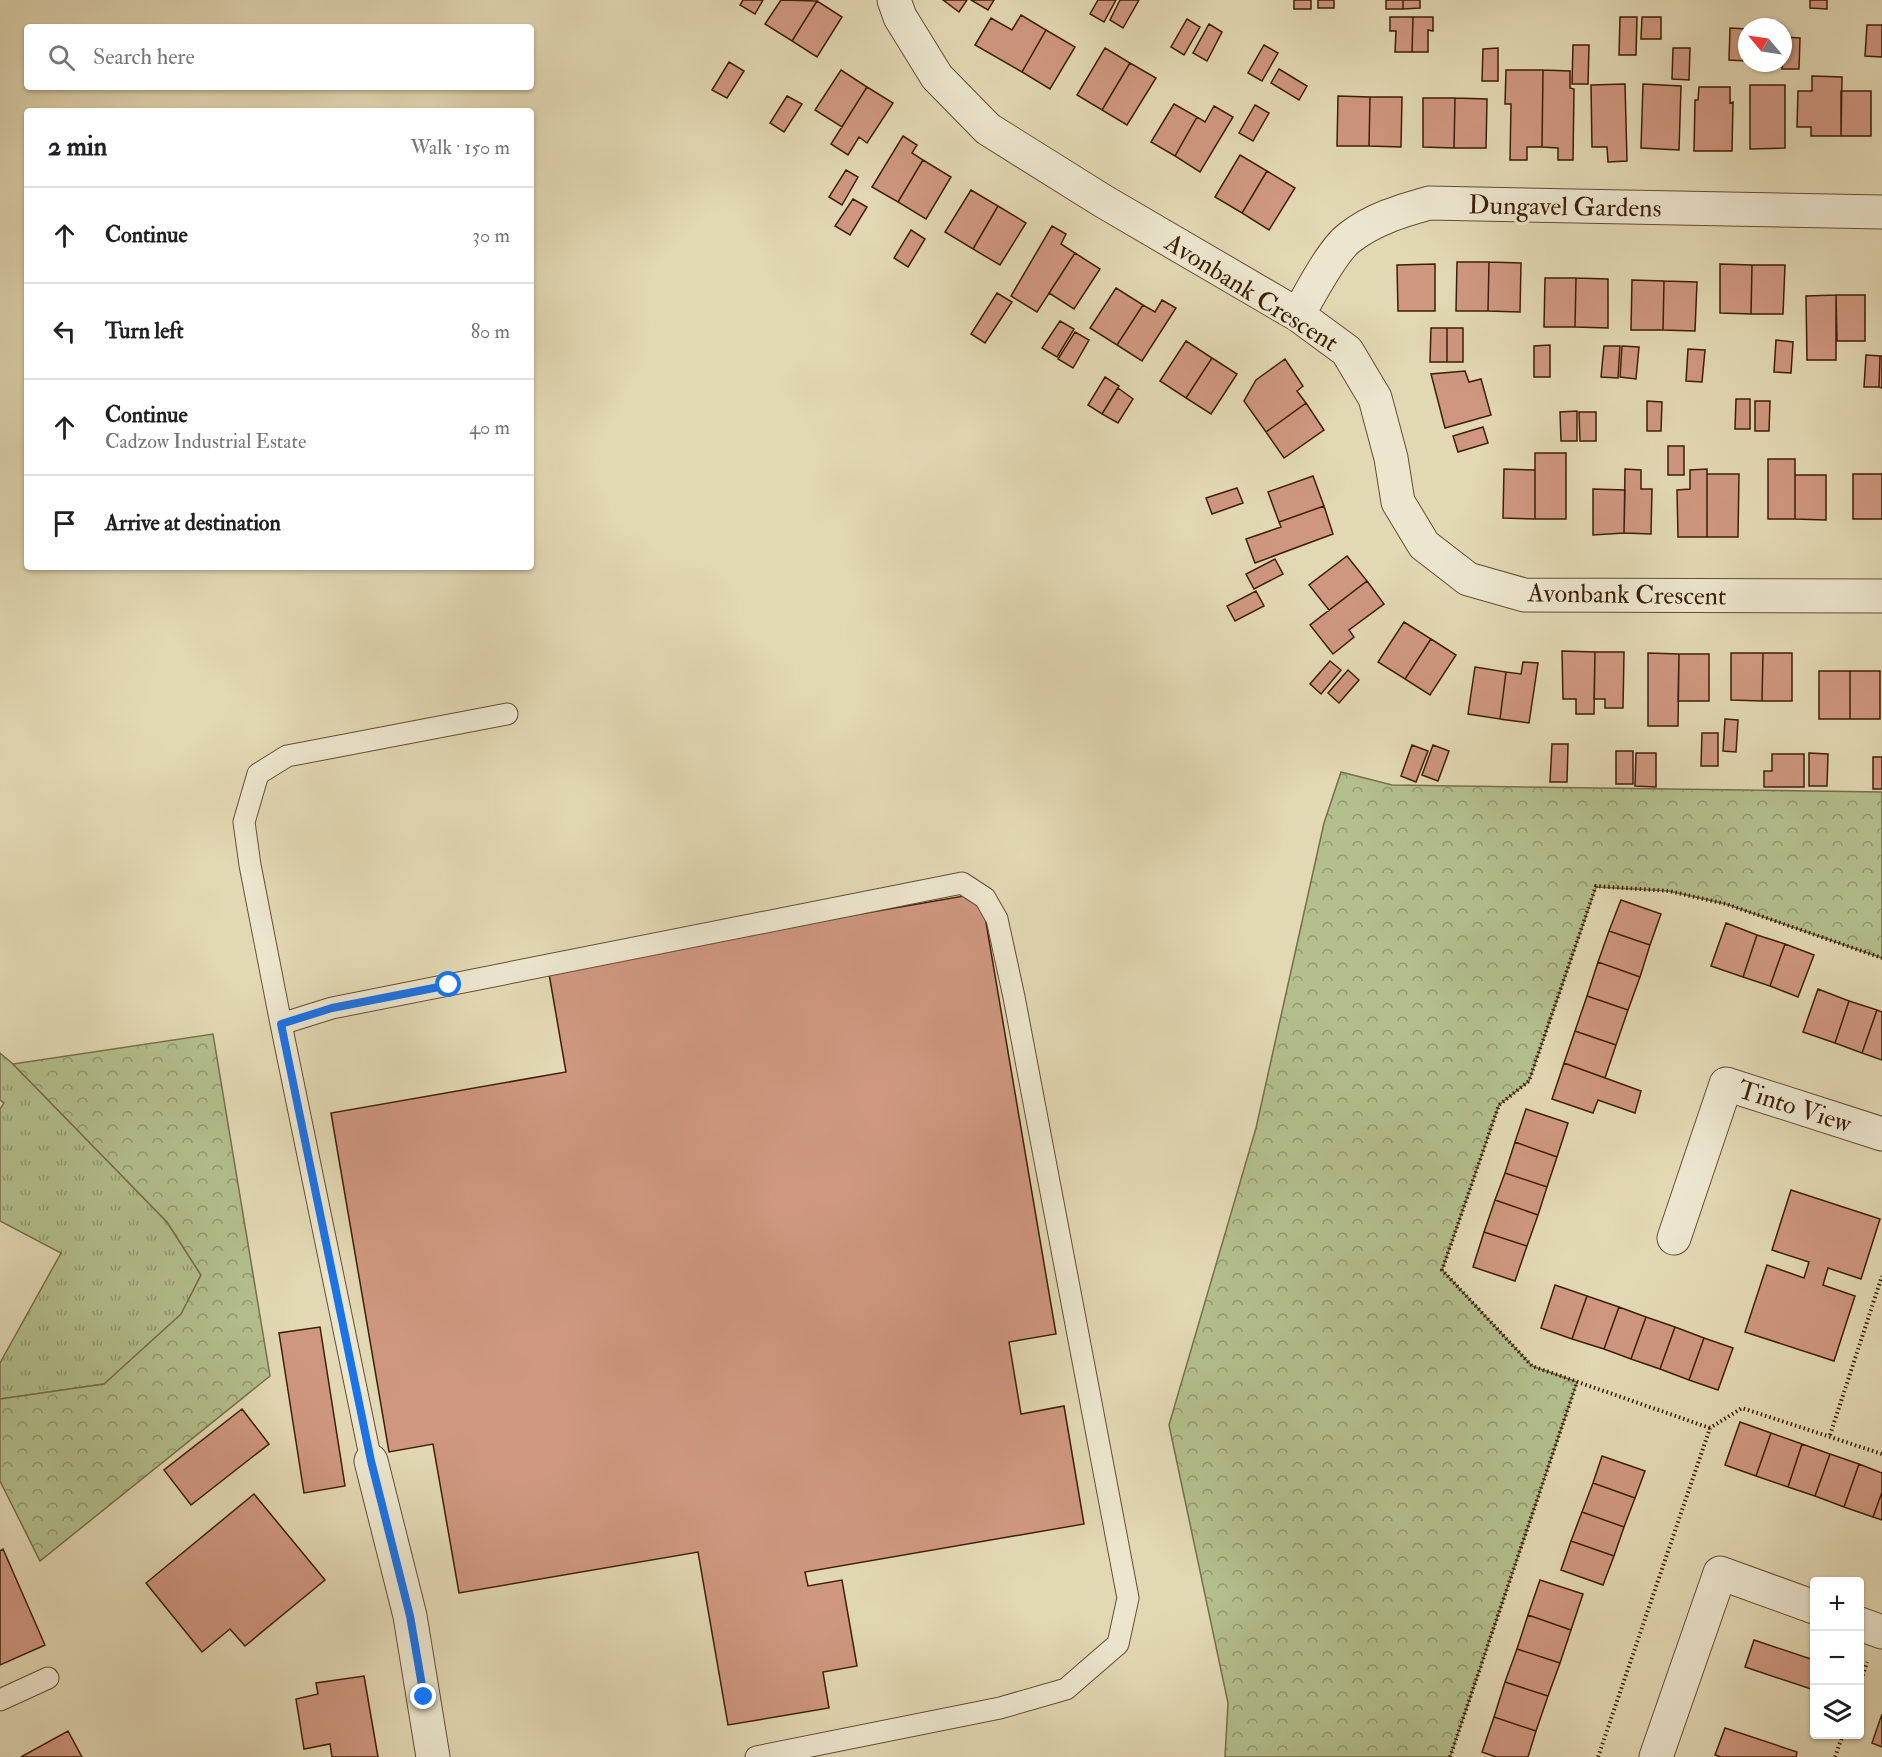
<!DOCTYPE html>
<meta charset="utf-8">
<style>
:root{--surface:#fff;--page:#f2f2f2;--text:#202124;--muted:#757577;--line:#e0e0e0}
body{margin:0;font-family:"IM FELL Double Pica",serif;background:var(--page);color:var(--text)}
.controls{position:absolute;right:18px;bottom:18px;display:grid;overflow:hidden;border-radius:6px;box-shadow:0 2px 4px #0004}
.controls button{width:54px;height:54px;display:grid;place-items:center;padding:0;border:0;border-bottom:2px solid var(--line);background:var(--surface);color:var(--text);font:30px sans-serif}
.compass{position:absolute;left:1738px;top:18px;width:54px;height:54px;border-radius:50%;background:var(--surface);box-shadow:0 2px 4px #0004;rotate:299deg}
.stop{position:absolute;width:18px;height:18px;margin:-14px;border:4px solid #1a73e8;border-radius:50%;background:#fff}
.stop.end{background:#1a73e8;border-color:#fff;box-shadow:0 2px 6px #0008}
.list{margin:0;padding:0;list-style:none}
h2{display:flex;justify-content:space-between;align-items:center;height:78px;margin:0;padding:0 24px;font-size:26px}
h2 small{font-size:20px;font-weight:400;color:var(--muted)}
.list li{display:grid;grid-template-columns:39px 1fr auto;gap:18px;align-items:center;box-sizing:border-box;height:96px;padding:0 24px;border-top:2px solid var(--line)}
.list b{display:block;font-size:22px;white-space:nowrap}
.list p{margin:0;font-size:20px;white-space:nowrap;color:var(--muted)}
.list em{font-size:20px;font-style:normal;color:var(--muted)}
.icon{flex:none;width:33px;height:33px;fill:none;stroke:currentColor;stroke-width:2;stroke-linecap:round;stroke-linejoin:round}
.map{position:relative;flex:none;width:1882px;height:1757px;overflow:hidden}
.search{position:absolute;background:var(--surface);box-shadow:0 2px 4px #0004;left:24px;top:24px;width:510px;height:66px;display:flex;align-items:center;gap:15px;box-sizing:border-box;padding:0 21px;border-radius:6px;color:var(--muted);font-size:22px}
.panel{position:absolute;background:var(--surface);box-shadow:0 2px 4px #0004;left:24px;top:108px;width:510px;height:462px;border-radius:6px}
.map>svg:first-child{display:block}
.grass{fill:url(#grass-tufts);stroke:#786f4a;stroke-width:1.5}
.forest{fill:url(#forest-crowns);stroke:#786f4a;stroke-width:1.5}
.building{fill:#cf9780;stroke:#3e1f07;stroke-width:1.5}
.lines{fill:none;stroke-linecap:round;stroke-linejoin:round}
.lane-casing{stroke:#674d32;stroke-width:23}
.street-casing{stroke:#674d32;stroke-width:35}
.path{stroke:#3e1f07;stroke-width:4;stroke-dasharray:1.5 3;stroke-linecap:butt}
.lane{stroke:#ece6ce;stroke-width:21}
.street{stroke:#ece6ce;stroke-width:33}
.route{stroke:#1a73e8;stroke-width:8}
.labels{text-anchor:middle;stroke-width:6;stroke-linejoin:round;paint-order:stroke}
.street-label{font-size:26px;fill:#3e1f07;stroke:#ece6ce}
</style>
<div class="map">
<svg width="1882" height="1757" viewBox="0 0 1882 1757">
<defs>
<pattern id="grass-tufts" width="24" height="20" patternUnits="userSpaceOnUse" patternTransform="scale(1.5)"><rect width="24" height="20" fill="#b3bf8d"/><path d="M3 7l-1-3M5 7V3M7 7l1-3M15 17l-1-3M17 17v-4M19 17l1-3" fill="none" stroke="#939b71"/></pattern>
<pattern id="forest-crowns" width="20" height="18" patternUnits="userSpaceOnUse" patternTransform="scale(1.5)"><rect width="20" height="18" fill="#b3bf8d"/><path d="M2 6a3 3 0 1 1 6 0M12 15a3 3 0 1 1 6 0" fill="none" stroke="#939b71"/></pattern>
</defs>
<rect width="100%" height="100%" fill="#e2d8b3"/>
<filter id="stains"><feTurbulence type="fractalNoise" baseFrequency=".00333" numOctaves="4"/><feColorMatrix values="0 0 0 0 .2 0 0 0 0 .09 0 0 0 0 .02 0 0 0 .5 -.17"/></filter>
<radialGradient id="worn" r=".72"><stop offset=".6" stop-color="#630" stop-opacity="0"/><stop offset="1" stop-color="#630" stop-opacity=".3"/></radialGradient>
<path class="grass" d="M0 1053 13 1064 167 1222 201 1275 178 1321 104 1384 0 1399V1363L61 1253 0 1221V1109L4 1103 0 1100Z"/>
<path class="forest" d="M1341 772 1392 785 1882 792V958L1726 904 1669 891 1596 887 1529 1081 1499 1105 1442 1270 1532 1366 1577 1382 1450 1757H1225L1228 1703 1169 1425 1256 1128 1324 823Z
M213 1034 270 1376 40 1561 0 1481V1399L104 1384 181 1314 201 1275 167 1222 13 1064Z"/>
<path class="building" d="M743 0H763L755 14 740 5Z
M781 0 817 1 792 41 765 24Z
M943 0H967L959 12Z
M971 0H994L988 10Z
M1098 0H1116L1104 22 1090 14Z
M1120 0H1139L1123 28 1110 20Z
M1294 0H1311V9H1294Z
M1318 0H1334V8H1318Z
M1386 0H1403V9H1386Z
M1403 0H1420V8L1403 9Z
M1810 0H1827V9L1810 8Z
M817 1 842 17 817 57 792 41Z
M1021 15 1046 30 1022 72 975 45 991 18 1012 30Z
M1390 17H1413L1412 52H1395L1396 31H1390Z
M1413 17H1433V31L1428 30V52H1412Z
M1620 17H1637L1636 55H1619Z
M1642 17H1661V39H1641Z
M1187 19 1200 27 1184 55 1171 47Z
M1209 24 1222 32 1207 61 1193 53Z
M1867 25H1882V57L1865 56Z
M1730 28 1747 29 1746 61 1729 60Z
M1046 30 1075 47 1050 89 1022 72Z
M1784 37 1800 38 1799 69H1782Z
M1264 45 1278 53 1262 81 1248 73Z
M1573 45H1589L1588 84H1572Z
M1105 48 1130 63 1102 110 1077 95Z
M1498 48V81H1482L1483 49Z
M1673 48H1690L1689 80 1672 79Z
M729 62 744 71 727 98 712 90Z
M1130 63 1156 78 1127 125 1102 110Z
M1279 69 1307 86 1299 100 1271 83Z
M841 70 867 87 842 127 815 110Z
M1506 70H1543L1542 147H1527V160H1510L1511 104H1505Z
M1543 70 1570 71V88L1574 89 1573 160H1558V148L1542 147Z
M1812 76 1842 77 1841 136H1811V127H1797L1798 91H1812Z
M1625 84 1627 161 1608 162 1607 147H1592L1591 85Z
M1643 84 1681 86 1679 150 1641 148Z
M1750 85H1785V148L1750 149Z
M867 87 893 103 867 143 859 137 848 155 831 144Z
M1699 87H1730V103L1733 102 1732 151H1694L1695 100H1698Z
M1841 91H1871V136H1841Z
M787 96 802 104 784 132 770 123Z
M1338 96 1370 97 1369 146H1337Z
M1370 97H1402L1401 147 1369 146Z
M1423 98H1455L1454 148 1423 147Z
M1455 98 1487 99 1486 148H1454Z
M1174 104 1197 117 1175 156 1151 142Z
M1255 105 1269 113 1253 141 1239 133Z
M1214 106 1233 117 1200 172 1175 156 1197 117 1205 122Z
M903 136 917 145 912 153 923 160 898 202 872 187Z
M1240 155 1267 171 1242 213 1215 197Z
M923 160 951 177 926 219 898 202Z
M846 170 858 177 842 205 829 197Z
M1267 171 1295 188 1269 230 1242 213Z
M971 190 998 206 973 249 945 232Z
M853 199 867 207 850 235 835 226Z
M998 206 1026 223 1000 265 973 249Z
M1052 226 1066 234 1061 244 1075 253 1037 312 1011 296Z
M911 230 925 239 908 267 894 258Z
M1075 253 1100 269 1074 309 1049 293Z
M1457 262H1489L1488 311H1456Z
M1489 262 1521 263 1520 312 1488 311Z
M1435 264V311H1398L1397 265Z
M1720 264 1752 265 1751 314 1720 313Z
M1752 265H1785L1783 314H1751Z
M1545 278H1576L1575 327H1544Z
M1576 278 1608 279V328L1575 327Z
M1632 280 1664 281 1663 330H1631Z
M1664 281 1697 282 1695 331 1663 330Z
M1116 288 1143 305 1117 345 1090 328Z
M997 293 1012 302 985 343 971 334Z
M1836 295H1865V341H1837Z
M1836 295V360H1807L1806 296Z
M1162 300 1176 308 1142 361 1117 345 1143 305 1155 312Z
M1060 321 1074 329 1057 357 1042 348Z
M1431 328H1447V362H1430Z
M1447 328H1463V362H1447Z
M1075 332 1089 340 1073 368 1058 359Z
M1776 340 1793 342 1791 373 1774 372Z
M1186 341 1212 358 1186 398 1160 381Z
M1550 345V377H1534V346Z
M1604 346H1620L1618 378 1601 377Z
M1622 346 1639 347 1636 379 1620 377Z
M1688 349 1705 350 1702 382 1686 381Z
M1866 355 1880 356 1879 387H1864Z
M1880 356H1882V388L1879 387Z
M1212 358 1237 374 1211 414 1186 398Z
M1285 359 1303 386 1297 391 1306 403 1266 432 1244 401 1256 380Z
M1465 371 1469 382 1481 379 1491 415 1445 428 1431 374Z
M1105 377 1119 386 1102 414 1088 405Z
M1118 388 1133 399 1118 423 1102 414Z
M1736 399H1750V429H1735Z
M1647 401 1662 402 1661 431H1647Z
M1755 401H1770L1769 431H1755Z
M1306 403 1324 430 1284 458 1266 432Z
M1577 411V441H1561L1560 412Z
M1579 412H1596V441H1580Z
M1483 427 1488 443 1458 452 1453 436Z
M1668 446H1684V475H1668Z
M1535 453H1566V519H1535Z
M1768 459H1795V519H1768Z
M1504 469 1535 470V519L1503 518Z
M1625 469 1641 470V489H1652L1651 534 1624 533Z
M1707 469V537H1678L1677 490 1690 489V470Z
M1707 474H1739L1738 537H1707Z
M1853 474H1882V519H1853Z
M1795 475H1826V520L1795 519Z
M1313 476 1324 506 1279 522 1268 492Z
M1237 488 1243 503 1212 514 1206 498Z
M1593 489 1625 490 1624 533 1593 535Z
M1324 506 1333 534 1255 563 1246 539 1281 527 1279 522Z
M1347 556 1367 581 1329 610 1309 585Z
M1275 559 1283 574 1254 589 1246 574Z
M1367 581 1384 604 1349 630 1354 637 1333 654 1310 625Z
M1256 591 1264 606 1235 621 1227 606Z
M1404 622 1431 639 1405 679 1378 662Z
M1431 639 1456 655 1430 695 1405 679Z
M1562 651 1595 652 1594 714H1576V699H1563Z
M1595 652H1624L1623 708H1605V699H1594Z
M1648 653 1679 654 1678 726H1648Z
M1731 653H1763L1762 701 1731 700Z
M1763 653H1792V701H1762Z
M1679 654H1709V701H1678Z
M1330 661 1341 670 1321 694 1310 684Z
M1523 662 1538 663 1529 723 1500 719 1506 672 1521 674Z
M1475 667 1506 672 1500 719 1468 714Z
M1348 670 1359 680 1339 703 1328 693Z
M1819 671H1850V719H1819Z
M1850 671H1880V719H1850Z
M1725 719 1738 720 1736 752 1723 751Z
M1702 733H1718V766H1701Z
M1552 744H1568L1567 782H1550Z
M1412 745 1428 751 1416 782 1401 776Z
M1433 745 1449 751 1438 781 1422 775Z
M1616 751H1633V784H1616Z
M1636 753H1656V787L1635 786Z
M1809 753 1828 754 1827 786H1809Z
M1772 754H1804V787H1764V771H1772Z
M1873 757H1882V789H1873Z
M981 893 1056 1334 1009 1342 1021 1414 1064 1406 1084 1524 805 1572 808 1586 842 1580 857 1666 823 1672 829 1708 728 1725 698 1552 459 1593 433 1444 389 1452 331 1113 566 1072 548 968Z
M1621 900 1661 914 1650 945 1609 931Z
M1726 923 1757 935 1743 977 1711 966Z
M1609 931 1650 945 1640 977 1598 962Z
M1757 935 1785 944 1770 986 1743 977Z
M1785 944 1814 955 1798 997 1770 986Z
M1598 962 1640 977 1628 1010 1587 996Z
M1818 989 1849 1001 1835 1043 1803 1032Z
M1587 996 1628 1010 1616 1045 1575 1031Z
M1849 1001 1877 1010 1862 1053 1835 1043Z
M1877 1010 1882 1012V1060L1862 1053Z
M1575 1031 1616 1045 1605 1078 1564 1063Z
M1564 1063 1641 1091 1635 1113 1598 1100 1593 1113 1552 1099Z
M1526 1109 1568 1123 1557 1157 1515 1142Z
M1515 1142 1557 1157 1547 1187 1505 1173Z
M1505 1173 1547 1187 1538 1215 1495 1200Z
M1791 1190 1880 1219 1861 1279 1828 1268 1823 1285 1855 1296 1834 1361 1745 1332 1767 1265 1804 1278 1809 1262 1772 1250Z
M1495 1200 1538 1215 1527 1246 1484 1232Z
M1484 1232 1527 1246 1515 1281 1473 1267Z
M1555 1285 1587 1296 1572 1339 1541 1328Z
M1587 1296 1619 1307 1604 1349 1572 1339Z
M1619 1307 1646 1317 1631 1359 1604 1349Z
M1646 1317 1675 1327 1660 1369 1631 1359Z
M320 1327 345 1486 304 1493 279 1333Z
M1675 1327 1704 1338 1689 1380 1660 1369Z
M1704 1338 1733 1348 1718 1390 1689 1380Z
M242 1409 269 1444 191 1505 164 1470Z
M1740 1422 1771 1433 1756 1476 1725 1465Z
M1771 1433 1802 1444 1788 1487 1756 1476Z
M1802 1444 1830 1454 1815 1496 1788 1487Z
M1830 1454 1859 1464 1844 1507 1815 1496Z
M1602 1456 1645 1471 1635 1498 1593 1483Z
M1859 1464 1882 1473V1492L1873 1517 1844 1507Z
M1593 1483 1635 1498 1624 1527 1582 1512Z
M1882 1492V1520L1873 1517Z
M254 1494 325 1580 245 1646 230 1629 202 1652 146 1583Z
M1582 1512 1624 1527 1614 1556 1571 1541Z
M1571 1541 1614 1556 1603 1585 1561 1570Z
M3 1549 45 1645 0 1665V1551Z
M1540 1580 1583 1594 1571 1630 1528 1615Z
M1528 1615 1571 1630 1560 1663 1517 1649Z
M1754 1640 1814 1660V1690L1745 1667Z
M1517 1649 1560 1663 1548 1696 1505 1682Z
M364 1676 378 1757H332L330 1744 304 1749 296 1699 318 1694 316 1683Z
M1505 1682 1548 1696 1536 1731 1494 1717Z
M1882 1714V1747L1872 1743Z
M1494 1717 1536 1731 1528 1757H1496L1482 1752Z
M1725 1728 1797 1752 1796 1757H1721L1715 1755Z
M68 1731 82 1757H21Z"/>
<g class="lines">
<defs>
<path id="lane" d="M281 1024 332 1008 962 883 985 898 997 919 1014 997 1128 1598 1118 1644 1066 1689 1000 1708 756 1757
M371 1461 281 1024 250 865 244 822 258 774 287 756 507 714
M0 1700 48 1678"/>
<path id="street" d="M894 0 900 17 937 77 988 129 1103 201 1298 315 1347 351 1375 398 1391 458 1398 502 1424 545 1468 579 1524 595 1882 596
M1298 315C1310 294 1332 251 1349 238 1373 219 1401 211 1429 203L1882 212
M1674 1238 1726 1084 1882 1134
M371 1461 410 1616 433 1757
M1860 1624 1882 1632
M1656 1757 1720 1573 1814 1607"/>
</defs>
<use href="#lane" class="lane-casing"/>
<use href="#street" class="street-casing"/>
<path class="path" d="M1710 1428 1532 1366 1442 1270 1499 1105 1529 1081 1596 886 1669 891 1726 904 1882 958
M1830 1435 1882 1276
M1860 1684 1867 1662
M1450 1757 1577 1382
M1598 1757 1710 1428 1742 1408 1882 1454
M1835 1757 1843 1734"/>
<use href="#lane" class="lane"/>
<use href="#street" class="street"/>
</g>
<g class="lines">
<path class="route" d="M424 1697 410 1616 371 1461 281 1024 332 1008 449 985"/>
</g>
<g class="labels">
<g class="street-label">
<text transform="translate(1565 206) rotate(1)" y="9">Dungavel Gardens</text>
<text transform="translate(1252 292) rotate(32)" y="9">Avonbank Crescent</text>
<text transform="translate(1627 594) rotate(1)" y="9">Avonbank Crescent</text>
<text transform="translate(1795 1106) rotate(18)" y="9">Tinto View</text>
</g>
</g>
<rect width="100%" height="100%" filter="url(#stains)"/>
<rect width="100%" height="100%" fill="url(#worn)"/>
</svg>
<div class="controls">
<button>+</button>
<button>−</button>
<button><svg class="icon" aria-label="layers" viewBox="0 0 24 24"><path d="M12 4l9 5-9 5-9-5zM3 14l9 5 9-5"/></svg></button>
</div>
<svg class="compass" viewBox="-18 -18 36 36"><path d="M0-13l5 13h-10z" fill="#e53935"/><path d="M0 13l5-13h-10z" fill="#757577"/></svg>
<div class="stop" style="left:449px;top:985px"></div>
<div class="stop end" style="left:424px;top:1697px"></div>
<div class="search"><svg class="icon" aria-label="search" viewBox="0 0 24 24"><circle cx="10" cy="10" r="6"/><path d="M15 15l6 6"/></svg>Search here</div>
<section class="panel">
<h2>2 min<small>Walk · 150 m</small></h2>
<ul class="list">
<li><svg class="icon" aria-label="ahead" viewBox="0 0 24 24"><path d="M12 20V5M6 11l6-6 6 6"/></svg><div><b>Continue</b></div><em>30 m</em></li>
<li><svg class="icon" aria-label="left" viewBox="0 0 24 24"><path d="M17 20v-9H6M10 6l-5 5 5 5"/></svg><div><b>Turn left</b></div><em>80 m</em></li>
<li><svg class="icon" aria-label="ahead" viewBox="0 0 24 24"><path d="M12 20V5M6 11l6-6 6 6"/></svg><div><b>Continue</b><p>Cadzow Industrial Estate</p></div><em>40 m</em></li>
<li><svg class="icon" aria-label="arrive" viewBox="0 0 24 24"><path d="M6 21V4h12l-3 4 3 4H6"/></svg><div><b>Arrive at destination</b></div></li>
</ul>
</section>
</div>
